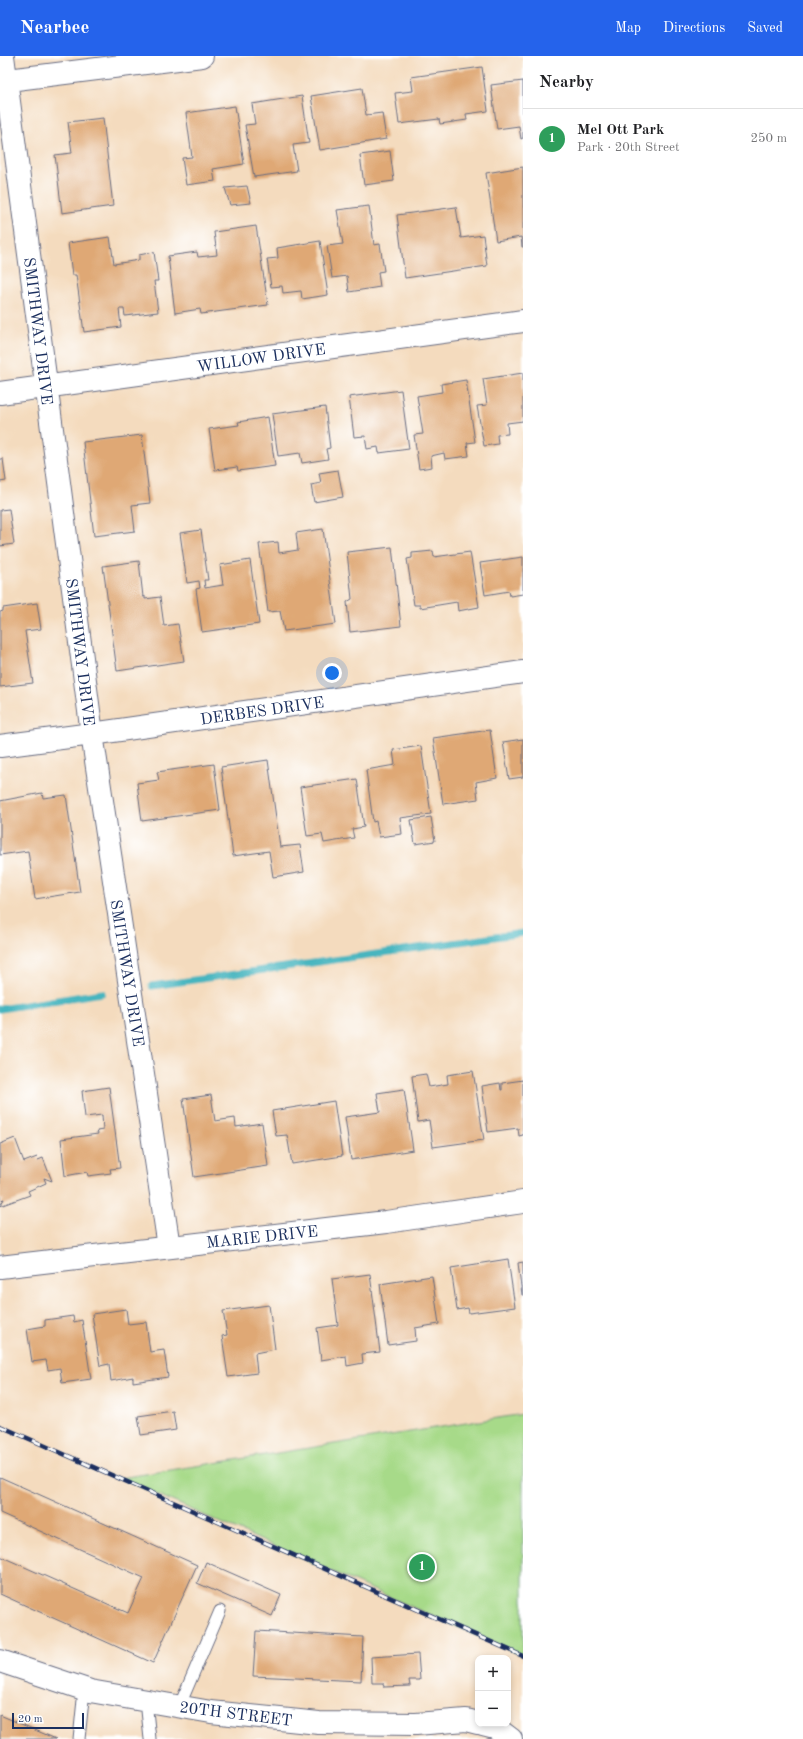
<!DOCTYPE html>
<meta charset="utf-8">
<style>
:root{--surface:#fff;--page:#f2f2f2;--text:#202124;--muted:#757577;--line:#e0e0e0;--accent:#2563eb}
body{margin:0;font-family:"Old Standard TT",serif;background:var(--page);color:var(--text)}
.controls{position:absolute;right:12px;bottom:12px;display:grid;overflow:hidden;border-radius:8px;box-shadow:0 2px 6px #0003}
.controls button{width:36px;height:36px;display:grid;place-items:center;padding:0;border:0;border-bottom:1px solid var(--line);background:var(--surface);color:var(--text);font:20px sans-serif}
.scale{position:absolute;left:12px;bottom:10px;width:72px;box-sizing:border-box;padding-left:4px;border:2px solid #1b2f5e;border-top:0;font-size:11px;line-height:14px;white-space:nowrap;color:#1b2f5e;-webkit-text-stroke:3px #fff;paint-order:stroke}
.you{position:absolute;left:332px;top:617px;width:14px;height:14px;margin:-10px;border:3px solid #fff;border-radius:50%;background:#1a73e8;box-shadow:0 0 0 6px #1a73e833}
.badge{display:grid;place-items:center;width:26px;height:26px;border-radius:50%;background:var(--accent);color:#fff;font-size:13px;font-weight:700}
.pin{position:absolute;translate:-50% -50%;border:2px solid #fff;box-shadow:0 1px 4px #0006}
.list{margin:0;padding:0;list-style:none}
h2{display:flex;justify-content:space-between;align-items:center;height:52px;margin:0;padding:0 16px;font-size:17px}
h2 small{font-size:13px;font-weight:400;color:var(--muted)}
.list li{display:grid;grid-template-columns:26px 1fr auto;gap:12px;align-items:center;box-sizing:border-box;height:60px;padding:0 16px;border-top:1px solid var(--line)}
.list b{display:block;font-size:15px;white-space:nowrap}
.list p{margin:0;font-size:13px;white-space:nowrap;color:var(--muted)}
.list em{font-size:13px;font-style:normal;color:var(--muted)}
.map{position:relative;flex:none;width:523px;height:1683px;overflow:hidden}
header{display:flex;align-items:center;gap:24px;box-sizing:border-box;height:56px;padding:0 20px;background:var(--accent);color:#fff}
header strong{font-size:19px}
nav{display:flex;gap:22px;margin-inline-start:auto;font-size:14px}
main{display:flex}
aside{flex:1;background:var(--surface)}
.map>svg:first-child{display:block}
.green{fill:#a7da89;stroke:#618474}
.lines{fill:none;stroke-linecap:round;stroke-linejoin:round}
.stream{stroke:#46b5bf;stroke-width:7}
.building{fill:#dfa874}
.lane-casing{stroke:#676b80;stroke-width:13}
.street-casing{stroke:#676b80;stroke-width:24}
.lane{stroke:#fff;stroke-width:11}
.street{stroke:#fff;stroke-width:22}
.rail-casing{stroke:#1b2f5e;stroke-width:4.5}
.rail{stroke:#fff;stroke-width:3;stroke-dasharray:9;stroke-linecap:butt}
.labels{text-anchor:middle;stroke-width:3.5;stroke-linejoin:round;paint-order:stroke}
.street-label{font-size:16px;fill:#1b2f5e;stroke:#fff}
</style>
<header>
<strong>Nearbee</strong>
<nav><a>Map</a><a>Directions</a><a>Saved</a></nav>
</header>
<main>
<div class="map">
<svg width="523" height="1683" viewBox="0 0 523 1683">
<rect width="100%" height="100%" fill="#fff"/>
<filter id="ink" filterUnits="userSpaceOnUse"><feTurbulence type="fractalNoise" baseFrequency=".025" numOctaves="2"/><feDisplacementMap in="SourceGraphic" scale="8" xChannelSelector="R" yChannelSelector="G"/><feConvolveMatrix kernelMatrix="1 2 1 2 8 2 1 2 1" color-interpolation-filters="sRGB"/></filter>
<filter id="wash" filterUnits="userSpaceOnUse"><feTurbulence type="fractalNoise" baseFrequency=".012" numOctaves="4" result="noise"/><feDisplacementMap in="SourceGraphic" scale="16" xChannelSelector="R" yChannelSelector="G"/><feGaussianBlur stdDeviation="0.9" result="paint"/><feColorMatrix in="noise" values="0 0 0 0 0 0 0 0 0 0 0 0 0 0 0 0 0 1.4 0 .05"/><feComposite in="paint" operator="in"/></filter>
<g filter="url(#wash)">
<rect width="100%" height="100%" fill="#f4dbbe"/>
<path class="green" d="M523 1358V1600L120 1422Z"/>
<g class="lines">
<path class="stream" d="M152 930 523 877
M0 953 102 937"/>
</g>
<g id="blocks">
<path class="building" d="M482 11 488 55 466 58 467 64 440 68 439 63 399 68 395 37 413 35 411 21Z
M523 25V82L521 83 519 70 497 73 491 29Z
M362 32 366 59 382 57 386 83 320 94 311 40Z
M302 40 309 87 293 89 297 115 254 121 245 69 255 68 252 48Z
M235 50 244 108 213 113 215 125 186 129 182 102 192 101 186 57Z
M103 62 113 150 62 157 55 99 72 97 68 66Z
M390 95 394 125 364 129 360 99Z
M523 111V191H522L521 181 496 185 486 117Z
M247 130 251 147 230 149 225 132Z
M369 150 374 189 380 188 384 215 378 216 380 231 349 236 347 220 332 222 327 190 343 188 337 154Z
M456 151 461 182 483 179 487 210 405 222 397 159Z
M256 170 268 249 201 258 200 253 175 257 168 200 197 196 198 201 217 199 214 176Z
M110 181 114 208 139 204V199L154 196 158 225H154L158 256 125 260 124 253H119L121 271 84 276 76 219H72L68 187Z
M320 185 328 239 302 243 301 235 283 237 282 230 271 231 267 203 278 202 277 192Z
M523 317V365L507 367 508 378 497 379 498 388 484 390 477 350 487 349 483 323Z
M466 324 475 386 467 387 469 400 445 403 444 397 431 400 432 411 419 413 414 379 423 378 417 340 442 336 441 328Z
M401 334 409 393 379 397 378 391 367 393 365 380 354 381 349 341Z
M325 351 330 392 326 393 328 403 302 407 300 397 278 400 272 358Z
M268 361 275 410 238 415 237 411 215 414 209 373 239 369 238 366Z
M142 379 150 447 132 449 135 475 94 480 83 386Z
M0 403H3L6 425 0 426Z
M338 414 343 441 314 446 311 429 321 427 319 417Z
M9 453 14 488 0 490V454Z
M323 473 336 568 284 575 280 555 268 556 259 488 278 486 279 497 298 494 296 477Z
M201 474 208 524H204L205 532 223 529 220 509 250 504 259 568 202 576 196 533 200 532 199 525 187 527 180 477Z
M392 491 401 570 350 576 347 546 352 543 347 496Z
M433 495 434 501 470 496 479 551 458 555 457 546 420 552V549H414L407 503 412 502V497Z
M523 501V538L510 540 509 535 485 539 480 507Z
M139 505 143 541 145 540V543L160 541 164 570 178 568 184 605 117 615 103 510Z
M37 547 41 573 25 575 33 627 0 631V556L3 555V552Z
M490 674 497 722 476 726 478 743 443 748 433 682Z
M523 683V721L509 723 503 686Z
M421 690 431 758 400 762 402 778 379 781 376 765 373 766 366 714 395 709 393 694Z
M268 704 280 791 300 789 304 816 273 821 269 795 233 800 221 711Z
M214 708 220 754 142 765 137 727 159 724 157 716Z
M357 723 364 771 352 773 354 782 324 787 322 778 307 780 300 731Z
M42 737 43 742 66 739 80 836 35 843 28 795 0 799V745Z
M431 761 435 785 415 788 411 764Z
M473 1015 484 1084 433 1091 429 1064 418 1066 412 1020 426 1018 429 1031 448 1028 447 1019Z
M523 1024V1079L519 1080 518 1072 488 1076 482 1030 500 1027 501 1034H502V1027Z
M109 1031 120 1112 110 1113 111 1117 88 1120 87 1116 65 1120 61 1083 98 1078 97 1075 103 1074 102 1059 85 1061 82 1035Z
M404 1033 413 1094 351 1104 345 1061 380 1056 377 1037Z
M211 1039 215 1065 235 1062 236 1071 262 1067 268 1110 194 1121 183 1043Z
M334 1045 342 1100 292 1108 287 1079 276 1080 272 1055Z
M15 1082 24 1106 37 1101 38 1104 43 1102 52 1125 44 1122 46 1127 28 1135 30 1139 0 1150 4 1143 1 1144 0 1142V1088Z
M508 1203 515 1251 469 1257 468 1252 457 1254 451 1212Z
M523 1206V1239H522L518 1207Z
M370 1218 380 1296 362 1298 363 1307 347 1310 346 1300 321 1304 317 1272 338 1269 332 1223Z
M432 1220 439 1268 415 1272 416 1285 388 1289 380 1228Z
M269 1249 275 1293 255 1297 257 1317 228 1321 222 1280 227 1279 223 1255Z
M126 1253 128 1268 146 1266 150 1296 164 1294 168 1321 133 1326V1321L111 1325 109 1308 100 1310 92 1258Z
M73 1260 74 1266 82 1264 91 1323 62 1327 60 1312 48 1314 46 1304 32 1306 27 1273 45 1270V1264Z
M173 1355 176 1374 141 1379 138 1360Z
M0 1421 197 1509 153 1607 0 1538V1500L128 1557 144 1522 0 1457Z
M206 1506 281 1539 272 1560 197 1527Z
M256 1575 363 1581 361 1625 253 1620Z
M418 1598 420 1624H409L410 1630 384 1631 383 1627H372L371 1601Z
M0 1659 56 1683H0Z"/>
</g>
</g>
<g filter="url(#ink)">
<use href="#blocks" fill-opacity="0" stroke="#676b80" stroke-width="1"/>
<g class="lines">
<defs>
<path id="lane" d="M146 1645 150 1683
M179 1651 220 1555
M79 1683 84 1634"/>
<path id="street" d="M3 0 92 678 169 1191
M0 25 202 0
M0 337 523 265
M0 690 92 678 523 616
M0 1211 386 1166 523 1146
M0 1605 90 1635 211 1656 319 1667 416 1668 466 1664 478 1667
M483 1668 495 1671 511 1683"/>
</defs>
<use href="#lane" class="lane-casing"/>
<use href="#street" class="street-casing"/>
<use href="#lane" class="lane"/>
<use href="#street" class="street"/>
<defs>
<path id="rail" d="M0 1370 523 1600"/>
</defs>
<use href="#rail" class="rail-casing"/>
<use href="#rail" class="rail"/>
</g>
</g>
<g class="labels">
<g class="street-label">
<text transform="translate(39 275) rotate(83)" y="6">SMITHWAY DRIVE</text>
<text transform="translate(261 301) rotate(-8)" y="6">WILLOW DRIVE</text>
<text transform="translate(81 596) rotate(83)" y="6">SMITHWAY DRIVE</text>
<text transform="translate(262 654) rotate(-8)" y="6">DERBES DRIVE</text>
<text transform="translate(128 917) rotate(81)" y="6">SMITHWAY DRIVE</text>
<text transform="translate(262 1180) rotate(-6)" y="6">MARIE DRIVE</text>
<text transform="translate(236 1657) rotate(7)" y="6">20TH STREET</text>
</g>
</g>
</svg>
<div class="controls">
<button>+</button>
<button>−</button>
</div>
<div class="scale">20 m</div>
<div class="you"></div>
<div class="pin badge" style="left:422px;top:1511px;background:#2e9e5b">1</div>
</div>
<aside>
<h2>Nearby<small></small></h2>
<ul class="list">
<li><span class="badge" style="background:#2e9e5b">1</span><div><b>Mel Ott Park</b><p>Park · 20th Street</p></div><em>250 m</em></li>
</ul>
</aside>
</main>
